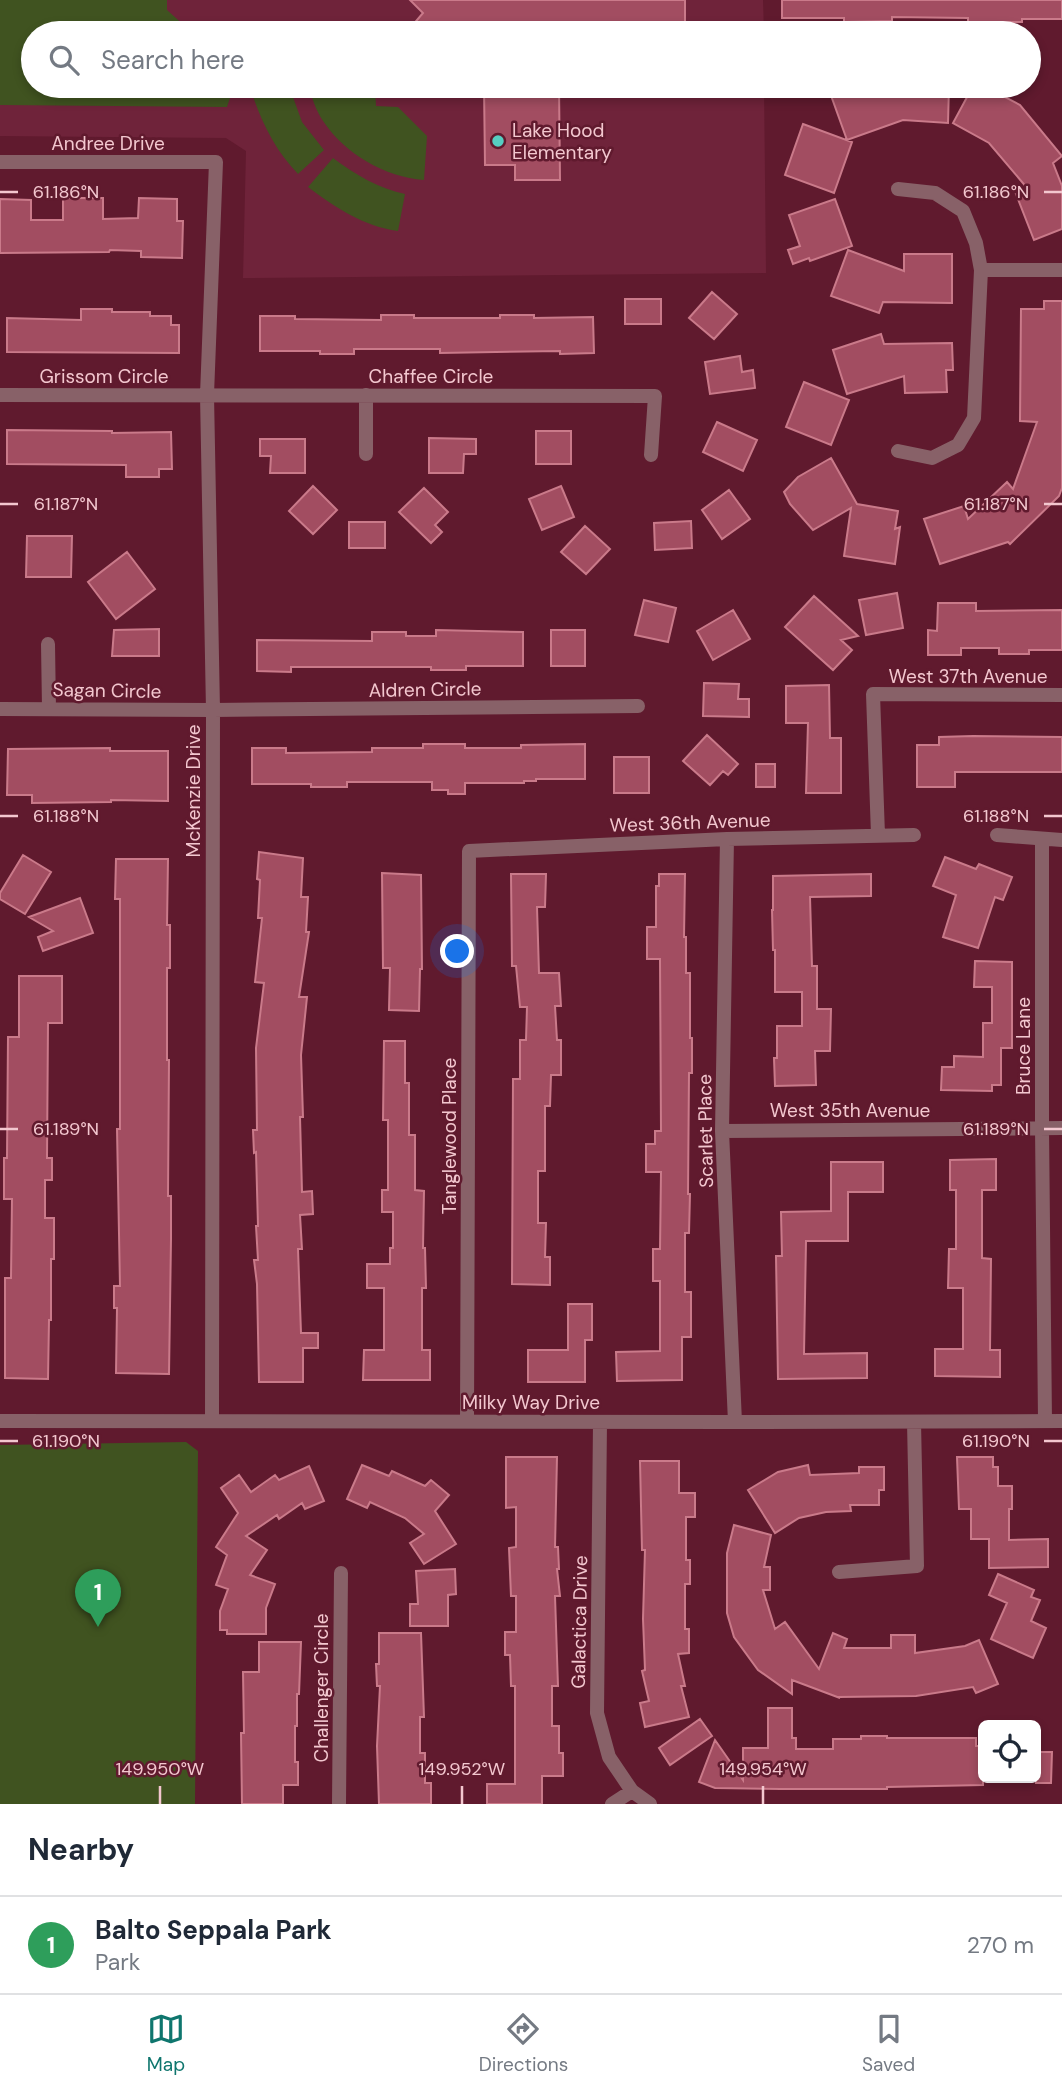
<!DOCTYPE html>
<meta charset="utf-8">
<style>
:root{--surface:#fff;--page:#f2f2f3;--text:#1f2937;--muted:#747a83;--line:#e0e1e3;--accent:#0f766e}
body{margin:0;font-family:"DM Sans",sans-serif;background:var(--page);color:var(--text)}
.controls{position:absolute;right:21px;bottom:21px;display:grid;overflow:hidden;border-radius:10px;box-shadow:0 4px 10px #0003}
.controls button{width:63px;height:63px;display:grid;place-items:center;padding:0;border:0;border-bottom:2px solid var(--line);background:var(--surface);color:var(--text);font:35px sans-serif}
.you{position:absolute;left:458px;top:952px;width:24px;height:24px;margin:-18px;border:5px solid #fff;border-radius:50%;background:#1a73e8;box-shadow:0 0 0 10px #1a73e833}
.badge{display:grid;place-items:center;width:46px;height:46px;border-radius:50%;background:var(--accent);color:#fff;font-size:23px;font-weight:700}
.pin{position:absolute;translate:-50% -58px;filter:drop-shadow(0 2px 4px #0008)}
.pin::after{content:'';position:absolute;top:37px;width:24px;height:21px;background:inherit;clip-path:polygon(0 0,100% 0,50% 100%)}
.list{margin:0;padding:0;list-style:none}
h2{display:flex;justify-content:space-between;align-items:center;height:91px;margin:0;padding:0 28px;font-size:30px}
h2 small{font-size:23px;font-weight:400;color:var(--muted)}
.list li{display:grid;grid-template-columns:46px 1fr auto;gap:21px;align-items:center;box-sizing:border-box;height:98px;padding:0 28px;border-top:2px solid var(--line)}
.list b{display:block;font-size:26px;white-space:nowrap}
.list p{margin:0;font-size:23px;white-space:nowrap;color:var(--muted)}
.list em{font-size:23px;font-style:normal;color:var(--muted)}
.icon{flex:none;width:38px;height:38px;fill:none;stroke:currentColor;stroke-width:2;stroke-linecap:round;stroke-linejoin:round}
.map{position:relative;flex:none;width:1062px;height:1804px;overflow:hidden}
.search{position:absolute;background:var(--surface);box-shadow:0 4px 10px #0003;left:21px;right:21px;top:21px;height:77px;display:flex;align-items:center;gap:18px;box-sizing:border-box;padding:0 24px;border-radius:38px;color:var(--muted);font-size:26px}
.sheet{height:189px;background:var(--surface)}
nav{display:flex;justify-content:space-around;align-items:center;box-sizing:border-box;height:98px;border-top:2px solid var(--line);background:var(--surface);font-size:19px;color:var(--muted)}
nav a{display:grid;justify-items:center;gap:4px}
nav .on{color:var(--accent)}
.map>svg:first-child{display:block}
.built{fill:#6f233a}
.green{fill:#405320}
.building{fill:#a24d61;stroke:#ca7a8a;stroke-width:2}
.lines{fill:none;stroke-linecap:round;stroke-linejoin:round}
.street{stroke:#886168;stroke-width:14}
.ticks{fill:none;stroke:#f3c7cf;stroke-width:2.5}
.poi-dot{fill:#56cec2;stroke:#601a2e;stroke-width:2.5}
.labels{text-anchor:middle;stroke-width:5;stroke-linejoin:round;paint-order:stroke}
.poi-label{font-size:19px;fill:#f3c7cf;stroke:#601a2e;text-anchor:start}
.street-label{font-size:19px;fill:#f3c7cf;stroke:#601a2e}
.ticks-label{font-size:18px;text-anchor:middle;fill:#f3c7cf;stroke:#601a2e;stroke-width:5;stroke-linejoin:round;paint-order:stroke}
</style>
<div class="map">
<svg width="1062" height="1804" viewBox="0 0 1062 1804">
<rect width="100%" height="100%" fill="#601a2e"/>
<path class="built" d="M0 0H763L764 33H33V86H764L766 273 243 278 246 151 226 138 0 136Z"/>
<path class="green" d="M0 0H167V10L186 27V33H33V86H234L227 107 0 105Z
M272 26V33H199V27Z
M260 86H289L302 122 324 150 298 174C274 149 261 121 250 88Z
M308 86H375L376 106 398 107 427 136 424 180C385 177 345 154 323 121 316 111 312 97 308 86Z
M333 158C356 175 378 188 405 194L398 231C363 226 336 208 308 187Z
M186 1442 198 1451 195 1804H0V1445Z"/>
<path class="building" d="M410 0H685V33H406L423 13Z
M782 0H1062V19H1022V22H968V18L892 17V21L844 22V18H782Z
M484 86H559L560 180H515V165H485Z
M842 86H949L948 123 903 120 847 140 829 90Z
M973 86H984L1020 105 1062 156 1053 163 1062 186V229L1034 240 1016 194 1028 189 989 143 953 123Z
M803 124 852 142 834 193 785 175Z
M63 198H103V219L138 218 139 198 177 199V221H183L182 258 141 257V251L110 250 109 252 0 253V199L31 200V220H63Z
M835 199 852 246 810 261 809 258 793 264 788 250 800 246 789 215Z
M848 250 904 271V254H952V303L883 302 879 313 831 296Z
M712 292 737 314 714 339 689 318Z
M625 299H661V324H625Z
M1044 301H1062V488L1059 496 1010 544 1008 542 940 564 924 519 964 506 968 519 1007 482 1013 489 1037 422 1020 421 1021 309H1044Z
M81 309H112V312H150V316H171V325H179V353L7 352V318L81 320Z
M381 315H414V318H500V315H534V318L593 317 594 353 560 354V351L440 353V349H354V354H320V351H260V316H295V319L381 320Z
M881 334 884 344 952 343 953 370H946L947 392 905 393 904 376 847 394 833 350Z
M740 356 742 372 753 370 755 388 710 394 705 362Z
M804 382 849 400 831 445 786 427Z
M717 422 757 440 743 471 703 452Z
M7 430 112 431V433L171 432 172 469H159V477H126V465L7 464Z
M536 431H571V464H536Z
M429 438 476 439V454H464L463 473H429Z
M260 439H305V473H270L271 456H260Z
M831 458 857 504 898 511 895 529 900 527 895 564 844 556 851 508 813 530 790 504 784 492 798 477Z
M313 486 337 510 313 534 289 511Z
M561 486 574 517 542 530 529 499Z
M424 488 448 512 435 525 442 532 431 543 399 512Z
M729 490 750 519 722 539 702 510Z
M691 521 692 548 655 550 654 523Z
M349 522H385V548H349Z
M585 526 610 549 586 574 561 552Z
M27 536H72L71 577H26Z
M127 552 155 589 116 619 88 582Z
M897 593 903 628 866 635 859 600Z
M814 596 858 636 841 640 852 650 833 670 785 627Z
M644 600 676 608 668 642 635 635Z
M938 603H976V611L1062 610V650H1029V654H999V648H961V655H928V630L937 631Z
M733 610 750 639 713 660 697 631Z
M159 629V656H112L114 630Z
M436 630 523 632V666H466V670H431V667H291V672L257 671V640L372 641V632H406V636H436Z
M551 630H585V666H551Z
M704 683 739 684 738 699H749V717L703 716Z
M829 685 830 738H841V793H806L808 723H786V686Z
M707 735 738 764 728 775 723 771 710 785 683 761Z
M973 736 1062 737V772H955V787H917V745H939V737Z
M423 744H465V748H521V745L585 744V779H536V781H524V783H465V794H448V790H432V782H347V787H311V784H252V748H286V753L372 752V748H423Z
M110 748V751H168V801L111 800V802L32 803V795H7L8 749Z
M614 757H649V793H614Z
M756 764H775V787H756Z
M259 852 303 858 301 897H308L306 932H309L299 997H307L301 1055 303 1117H300L302 1192 312 1191 313 1214 300 1215 302 1249H298L301 1333H318V1348H303V1382H259L257 1284 254 1260H258L256 1226H258L256 1152 254 1153 253 1130H257L256 1048 264 983 255 982 262 918H258L260 880 257 879Z
M23 855 51 872 25 914 0 899V893Z
M945 857 976 869 979 864 1012 877 1003 900 995 897 978 948 943 937 956 895 933 886Z
M116 859H168L167 925H170V968H167V1060H169L168 1196H171V1239L169 1374 116 1373 117 1308H114V1286H120L117 1129H120V899H115Z
M382 873 421 875 422 969H420L419 1011 389 1010 390 968H383Z
M511 874H546L545 907H537L539 973H559L561 1006H555L557 1040H561V1075H551L550 1106H545V1171H538V1223H546L545 1257H550V1285L512 1284 513 1079H520V1040H526L527 1007H520L516 966H512Z
M659 874H685L684 937H686V973H690V1038H692V1073H689L688 1194H690L689 1233H685V1292H691V1337H682V1380L617 1381 616 1352 660 1351V1281H653V1249H660L661 1172H646V1144H655V1131H661L660 959H647V927H656V886H659Z
M871 874V896L810 897 812 966H817V1009H831L830 1051H815L816 1085 775 1086 774 1058H777V1026H802V992H775V950H773L772 910H773V876Z
M80 898 93 933 43 951 38 937 53 931 29 917Z
M975 961 1012 962V1048H1001V1085H992V1091L941 1090 942 1067H954V1056L983 1057V1023H992V987H974Z
M19 976H62V1023H48L47 1158H52V1180H45V1218H54V1259H51V1320H49L48 1379 5 1378V1278H11L12 1199H4V1158H7L8 1037H19Z
M384 1041H405V1083H409V1135H415V1190L424 1191 423 1248H425L426 1288H422V1350H430V1380H363L364 1350H384V1288H367V1264H390V1248H393V1212H382V1190H388V1120H383Z
M996 1159V1190H982V1258L991 1259 990 1350H1000V1377L935 1376V1349H963V1288H948L949 1249H956V1190H950V1160Z
M831 1162H883V1192H848V1241H806L804 1354 867 1353V1378L778 1379 776 1256H782L781 1212 831 1211Z
M568 1304H592V1340H585V1382H528V1350H568Z
M506 1457H557L555 1547H558L559 1569H557L560 1596H555L558 1686H552V1726H559V1753H563V1776H542V1804H487V1784H515V1686H511L510 1655H505V1632H516V1596H511L509 1548 516 1547V1507L506 1508Z
M957 1457H993V1467H998V1486H1012V1509H1009V1540L1048 1539V1567L989 1568V1539H971V1509H959Z
M640 1461H679V1493H695V1517H686V1560H690V1584H685V1629H689V1653L678 1654 685 1686H681L689 1717 645 1727 640 1703 649 1701 642 1671 645 1670 643 1619 645 1550H642Z
M362 1465 389 1476 392 1471 425 1486 431 1480 449 1495 435 1511 456 1544 424 1564 410 1543 424 1534 405 1518 370 1502 367 1508 347 1499Z
M808 1465 810 1475 859 1473V1467H884V1490H879V1505H850L851 1511 826 1512 799 1518 775 1533 748 1490 778 1472Z
M309 1466 324 1501 305 1509 302 1503 279 1519 277 1515 246 1536 267 1550 250 1575 275 1584 266 1608V1634H227V1630H220V1611L228 1589 216 1585 227 1555 216 1547 238 1513 221 1488 239 1475 251 1492 275 1475 279 1480Z
M734 1525 771 1535 764 1567H770V1590H763L775 1629 785 1622 819 1669 833 1633 847 1639 844 1648H891V1635H915V1653L965 1646 979 1640 998 1684 976 1693 973 1687 916 1696 839 1697 840 1698 792 1680V1694L758 1670 734 1637 727 1613V1553Z
M455 1569 456 1594 448 1595V1626H410V1604H418L416 1571Z
M998 1574 1034 1590 1031 1597 1040 1600 1031 1621 1046 1628 1033 1658 991 1639 1007 1603 989 1595Z
M379 1633H421L424 1717H420V1753H425V1783H431V1804H379L377 1746 380 1686H377L376 1664H379Z
M259 1642H301L299 1694H297V1726H295V1762H298V1785H283V1804H242L241 1733H244L243 1672H259Z
M768 1708H792V1738H796V1749H833V1739H861V1736H887V1738H976V1746H983V1785L887 1787V1789H781L715 1788 699 1782 715 1740 743 1780V1748H768Z
M700 1719 712 1736 670 1765 659 1748Z
M1036 1752H1052L1051 1783H1036Z"/>
<g class="lines">
<path class="street" d="M0 162H216L207 395 213 710 212 1420
M898 189 935 193 963 211 976 243 981 270 974 418 958 445 932 458 898 451
M981 270H1062
M0 395 655 396 651 455
M366 395V454
M48 644 49 709
M0 709 213 710 638 706
M878 835 873 694 1062 695
M997 835 1062 840
M727 839 722 1131 735 1422
M1042 840V1128L1045 1421
M722 1131 1062 1128
M0 1421 735 1422 1062 1421
M467 1421 469 851 727 839 914 835
M600 1422 597 1713 609 1757 632 1791 650 1804
M839 1572 917 1566 914 1422
M339 1804 341 1573
M612 1804 632 1791"/>
</g>
<path class="ticks" d="M0 192H18M1044 192H1062M0 504H18M1044 504H1062M0 816H18M1044 816H1062M0 1129H18M1044 1129H1062M0 1441H18M1044 1441H1062M160 1786V1804M462 1786V1804M763 1786V1804"/>
<circle class="poi-dot" cx="498" cy="141" r="7"/>
<g class="labels">
<g class="poi-label">
<text x="512" y="137">Lake Hood<tspan x="512" dy="22">Elementary</tspan></text>
</g>
<g class="street-label">
<text x="108" y="150">Andree Drive</text>
<text x="104" y="383">Grissom Circle</text>
<text x="431" y="383">Chaffee Circle</text>
<text x="968" y="683">West 37th Avenue</text>
<text transform="translate(425 689) rotate(-1)" y="7">Aldren Circle</text>
<text transform="translate(107 690) rotate(1)" y="7">Sagan Circle</text>
<text transform="translate(193 791) rotate(-90)" y="7">McKenzie Drive</text>
<text transform="translate(690 822) rotate(-2)" y="7">West 36th Avenue</text>
<text transform="translate(1023 1046) rotate(-90)" y="7">Bruce Lane</text>
<text x="850" y="1117">West 35th Avenue</text>
<text transform="translate(705 1131) rotate(-91)" y="7">Scarlet Place</text>
<text transform="translate(449 1136) rotate(-90)" y="7">Tanglewood Place</text>
<text x="531" y="1409">Milky Way Drive</text>
<text transform="translate(579 1622) rotate(-89)" y="7">Galactica Drive</text>
<text transform="translate(321 1688) rotate(-90)" y="7">Challenger Circle</text>
</g>
</g>
<g class="ticks-label">
<text x="996" y="198">61.186°N</text>
<text x="66" y="198">61.186°N</text>
<text x="996" y="510">61.187°N</text>
<text x="66" y="510">61.187°N</text>
<text x="996" y="822">61.188°N</text>
<text x="66" y="822">61.188°N</text>
<text x="996" y="1135">61.189°N</text>
<text x="66" y="1135">61.189°N</text>
<text x="996" y="1447">61.190°N</text>
<text x="66" y="1447">61.190°N</text>
<text x="160" y="1775">149.950°W</text>
<text x="462" y="1775">149.952°W</text>
<text x="763" y="1775">149.954°W</text>
</g>
</svg>
<div class="controls">
<button><svg class="icon" aria-label="locate" viewBox="0 0 24 24"><circle cx="12" cy="12" r="6"/><path d="M12 2v4M12 18v4M2 12h4M18 12h4"/></svg></button>
</div>
<div class="you"></div>
<div class="pin badge" style="left:98px;top:1627px;background:#2e9e5b">1</div>
<div class="search"><svg class="icon" aria-label="search" viewBox="0 0 24 24"><circle cx="10" cy="10" r="6"/><path d="M15 15l6 6"/></svg>Search here</div>
</div>
<section class="sheet">
<h2>Nearby<small></small></h2>
<ul class="list">
<li><span class="badge" style="background:#2e9e5b">1</span><div><b>Balto Seppala Park</b><p>Park</p></div><em>270 m</em></li>
</ul>
</section>
<nav>
<a class="on"><svg class="icon" aria-label="map" viewBox="0 0 24 24"><path d="M3 6l6-2 6 2 6-2v14l-6 2-6-2-6 2zM9 4v14M15 6v14"/></svg>Map</a>
<a><svg class="icon" aria-label="directions" viewBox="0 0 24 24"><path d="M12 3l9 9-9 9-9-9zM9 14v-3h6M13 9l2 2-2 2"/></svg>Directions</a>
<a><svg class="icon" aria-label="saved" viewBox="0 0 24 24"><path d="M7 4h10v16l-5-4-5 4z"/></svg>Saved</a>
</nav>
